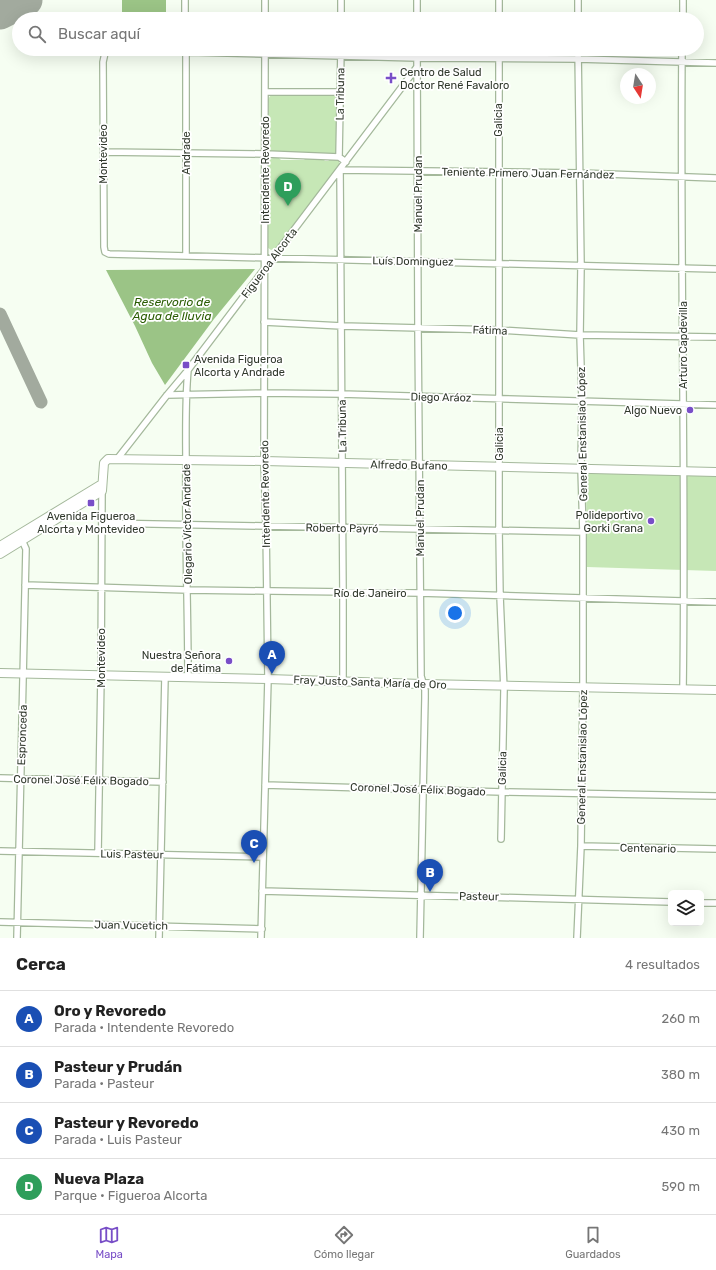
<!DOCTYPE html>
<html lang="es">
<meta charset="utf-8">
<style>
:root{--surface:#fff;--page:#f6f6f6;--text:#222;--muted:#767676;--line:#e0e0e0;--accent:#784ec7}
body{margin:0;font-family:Rubik,sans-serif;background:var(--page);color:var(--text)}
.controls{position:absolute;right:12px;bottom:12px;display:grid;overflow:hidden;border-radius:6px;box-shadow:0 4px 16px #0002}
.controls button{width:36px;height:36px;display:grid;place-items:center;padding:0;border:0;border-bottom:1px solid var(--line);background:var(--surface);color:var(--text);font:20px sans-serif}
.compass{position:absolute;left:620px;top:68px;width:36px;height:36px;border-radius:50%;background:var(--surface);box-shadow:0 4px 16px #0002;rotate:168deg}
.you{position:absolute;left:455px;top:613px;width:14px;height:14px;margin:-10px;border:3px solid #fff;border-radius:50%;background:#1a73e8;box-shadow:0 0 0 6px #1a73e833}
.badge{display:grid;place-items:center;width:26px;height:26px;border-radius:50%;background:var(--accent);color:#fff;font-size:13px;font-weight:700}
.pin{position:absolute;translate:-50% -33px;filter:drop-shadow(0 1px 2px #0008)}
.pin::after{content:'';position:absolute;top:21px;width:14px;height:12px;background:inherit;clip-path:polygon(0 0,100% 0,50% 100%)}
.list{margin:0;padding:0;list-style:none}
h2{display:flex;justify-content:space-between;align-items:center;height:52px;margin:0;padding:0 16px;font-size:17px}
h2 small{font-size:13px;font-weight:400;color:var(--muted)}
.list li{display:grid;grid-template-columns:26px 1fr auto;gap:12px;align-items:center;box-sizing:border-box;height:56px;padding:0 16px;border-top:1px solid var(--line)}
.list b{display:block;font-size:15px;white-space:nowrap}
.list p{margin:0;font-size:13px;white-space:nowrap;color:var(--muted)}
.list em{font-size:13px;font-style:normal;color:var(--muted)}
.icon{flex:none;width:22px;height:22px;fill:none;stroke:currentColor;stroke-width:2;stroke-linecap:round;stroke-linejoin:round}
.map{position:relative;flex:none;width:716px;height:938px;overflow:hidden}
.search{position:absolute;background:var(--surface);box-shadow:0 4px 16px #0002;left:12px;right:12px;top:12px;height:44px;display:flex;align-items:center;gap:10px;box-sizing:border-box;padding:0 14px;border-radius:22px;color:var(--muted);font-size:15px}
.sheet{height:276px;background:var(--surface)}
nav{display:flex;justify-content:space-around;align-items:center;box-sizing:border-box;height:56px;border-top:1px solid var(--line);background:var(--surface);font-size:11px;color:var(--muted)}
nav a{display:grid;justify-items:center;gap:2px}
nav .on{color:var(--accent)}
.map>svg:first-child{display:block}
.green{fill:#c6e7b6}
.water{fill:#9bc486}
.lines{fill:none;stroke-linecap:round;stroke-linejoin:round}
.taxiway{stroke:#a2aa9e;stroke-width:13}
.runway{stroke:#a2aa9e;stroke-width:33}
.street-casing{stroke:#a4b89b;stroke-width:8}
.secondary-casing{stroke:#a4b89b;stroke-width:10}
.street{stroke:#fff;stroke-width:5.5}
.secondary{stroke:#fff;stroke-width:8}
.poi-dot{fill:#784ec7;stroke:#fff;stroke-width:1.5}
.labels{text-anchor:middle;stroke-width:3.5;stroke-linejoin:round;paint-order:stroke}
.poi-label{font-size:11px;fill:#30382c;stroke:#fff;text-anchor:end}
.street-label{font-size:11px;fill:#30382c;stroke:#fff}
.water-label{font-size:12px;font-style:italic;fill:#295b00;stroke:#fff}
</style>
<div class="map">
<svg width="716" height="938" viewBox="0 0 716 938">
<rect width="100%" height="100%" fill="#f6fef2"/>
<path class="green" d="M335 94 337 97 336 152 335 154 270 151 268 99 271 95Z
M276 157H278L281 160H305L303 158 323 159 325 161H329L328 159H337L339 161 340 166 277 248 271 250 267 247V165L270 159Z
M586 472 716 476V571L587 567Z"/>
<path class="water" d="M122 0H166V19H122Z
M255 269 214 319 165 385 152 363 135 326 106 270Z"/>
<g class="lines">
<path class="taxiway" d="M0 314 41 402"/>
<path class="runway" d="M0 13 26 0"/>
<defs>
<path id="street" d="M185 0V19
M265 0V19
M417 0V19
M578 0V19
M265 16 384 19
M185 18 235 19
M341 19V0
M499 19V0
M683 19V0
M417 49 418 329 421 676 425 690V698L420 938
M499 49V530L500 596 504 690 501 839
M682 49C680 262 686 476 683 689
M716 63 578 59 417 58 113 50 105 53 103 62 104 247 105 252 109 254 716 269
M265 92H340
M103 152 266 154 339 157 346 162
M339 157 341 49
M186 256V49
M264 322 342 326 499 330 580 335 716 337
M167 395 265 393 341 394 716 405
M118 458 167 395 188 370 417 67
M102 523 583 532
M25 585 188 590 420 593 716 602
M188 678C188 608 185 538 186 467 186 435 185 402 188 370
M343 681V593L340 170 580 173 716 178
M0 778 163 782
M265 785 502 792 716 796
M581 846 716 849
M0 851 263 857
M98 853 101 676 102 491
M262 891 671 902
M701 903H716
M0 922 262 929
M17 938 26 549 21 538
M159 938 165 677
M261 938 268 679 266 526 264 461 265 49
M577 938 581 846 583 686V532L581 469 582 400 580 335 581 266 578 49"/>
<path id="secondary" d="M0 546 102 484
M0 554 102 491 104 463 108 459 264 461 716 472
M0 673 268 679 422 684 716 690"/>
</defs>
<use href="#street" class="street-casing"/>
<use href="#secondary" class="secondary-casing"/>
<use href="#street" class="street"/>
<use href="#secondary" class="secondary"/>
</g>
<g class="poi-dot">
<path d="M389 72h4v4h4v4h-4v4h-4v-4h-4v-4h4z"/>
<rect x="182" y="361" width="8" height="8" rx="2"/>
<circle cx="690" cy="410" r="4"/>
<rect x="87" y="499" width="8" height="8" rx="2"/>
<circle cx="651" cy="521" r="4"/>
<circle cx="229" cy="661" r="4"/>
</g>
<g class="labels">
<g class="poi-label">
<text x="400" y="76" text-anchor="start">Centro de Salud<tspan x="400" dy="13">Doctor René Favaloro</tspan></text>
<text x="194" y="363" text-anchor="start">Avenida Figueroa<tspan x="194" dy="13">Alcorta y Andrade</tspan></text>
<text x="682" y="414">Algo Nuevo</text>
<text x="643" y="519">Polideportivo<tspan x="643" dy="13">Gorki Grana</tspan></text>
<text x="91" y="520" text-anchor="middle">Avenida Figueroa<tspan x="91" dy="13">Alcorta y Montevideo</tspan></text>
<text x="221" y="659">Nuestra Señora<tspan x="221" dy="13">de Fátima</tspan></text>
</g>
<g class="street-label">
<text transform="translate(340 94) rotate(-89)" y="4">La Tribuna</text>
<text transform="translate(498 120) rotate(-90)" y="4">Galicia</text>
<text transform="translate(186 153) rotate(-90)" y="4">Andrade</text>
<text transform="translate(103 154) rotate(-90)" y="4">Montevideo</text>
<text transform="translate(265 170) rotate(-90)" y="4">Intendente Revoredo</text>
<text transform="translate(528 173) rotate(1)" y="4">Teniente Primero Juan Fernández</text>
<text transform="translate(418 194) rotate(-90)" y="4">Manuel Prudan</text>
<text transform="translate(413 261) rotate(1)" y="4">Luís Dominguez</text>
<text transform="translate(269 263) rotate(-53)" y="4">Figueroa Alcorta</text>
<text transform="translate(490 330) rotate(2)" y="4">Fátima</text>
<text transform="translate(683 345) rotate(-90)" y="4">Arturo Capdevilla</text>
<text transform="translate(441 397) rotate(1)" y="4">Diego Aráoz</text>
<text transform="translate(342 426) rotate(-91)" y="4">La Tribuna</text>
<text transform="translate(582 434) rotate(-91)" y="4">General Enstanislao López</text>
<text transform="translate(499 444) rotate(-90)" y="4">Galicia</text>
<text transform="translate(409 465) rotate(1)" y="4">Alfredo Bufano</text>
<text transform="translate(265 494) rotate(-91)" y="4">Intendente Revoredo</text>
<text transform="translate(420 518) rotate(-90)" y="4">Manuel Prudan</text>
<text transform="translate(187 524) rotate(-91)" y="4">Olegario Víctor Andrade</text>
<text transform="translate(342 528) rotate(1)" y="4">Roberto Payró</text>
<text x="370" y="597">Río de Janeiro</text>
<text transform="translate(101 658) rotate(-90)" y="4">Montevideo</text>
<text transform="translate(370 682) rotate(2)" y="4">Fray Justo Santa María de Oro</text>
<text transform="translate(22 735) rotate(-88)" y="4">Espronceda</text>
<text transform="translate(582 757) rotate(-89)" y="4">General Enstanislao López</text>
<text transform="translate(502 768) rotate(-89)" y="4">Galicia</text>
<text transform="translate(81 780) rotate(1)" y="4">Coronel José Félix Bogado</text>
<text transform="translate(418 789) rotate(2)" y="4">Coronel José Félix Bogado</text>
<text transform="translate(648 848) rotate(1)" y="4">Centenario</text>
<text transform="translate(132 854) rotate(1)" y="4">Luis Pasteur</text>
<text transform="translate(479 896) rotate(1)" y="4">Pasteur</text>
<text transform="translate(131 925) rotate(1)" y="4">Juan Vucetich</text>
</g>
<g class="water-label">
<text x="172" y="306">Reservorio de<tspan x="172" dy="14">Agua de lluvia</tspan></text>
</g>
</g>
</svg>
<div class="controls">
<button><svg class="icon" aria-label="layers" viewBox="0 0 24 24"><path d="M12 4l9 5-9 5-9-5zM3 14l9 5 9-5"/></svg></button>
</div>
<svg class="compass" viewBox="-18 -18 36 36"><path d="M0-13l5 13h-10z" fill="#e53935"/><path d="M0 13l5-13h-10z" fill="#767676"/></svg>
<div class="you"></div>
<div class="pin badge" style="left:272px;top:674px;background:#1a4fb4">A</div>
<div class="pin badge" style="left:430px;top:892px;background:#1a4fb4">B</div>
<div class="pin badge" style="left:254px;top:863px;background:#1a4fb4">C</div>
<div class="pin badge" style="left:288px;top:206px;background:#2e9e5b">D</div>
<div class="search"><svg class="icon" aria-label="search" viewBox="0 0 24 24"><circle cx="10" cy="10" r="6"/><path d="M15 15l6 6"/></svg>Buscar aquí</div>
</div>
<section class="sheet">
<h2>Cerca<small>4 resultados</small></h2>
<ul class="list">
<li><span class="badge" style="background:#1a4fb4">A</span><div><b>Oro y Revoredo</b><p>Parada · Intendente Revoredo</p></div><em>260 m</em></li>
<li><span class="badge" style="background:#1a4fb4">B</span><div><b>Pasteur y Prudán</b><p>Parada · Pasteur</p></div><em>380 m</em></li>
<li><span class="badge" style="background:#1a4fb4">C</span><div><b>Pasteur y Revoredo</b><p>Parada · Luis Pasteur</p></div><em>430 m</em></li>
<li><span class="badge" style="background:#2e9e5b">D</span><div><b>Nueva Plaza</b><p>Parque · Figueroa Alcorta</p></div><em>590 m</em></li>
</ul>
</section>
<nav>
<a class="on"><svg class="icon" aria-label="map" viewBox="0 0 24 24"><path d="M3 6l6-2 6 2 6-2v14l-6 2-6-2-6 2zM9 4v14M15 6v14"/></svg>Mapa</a>
<a><svg class="icon" aria-label="directions" viewBox="0 0 24 24"><path d="M12 3l9 9-9 9-9-9zM9 14v-3h6M13 9l2 2-2 2"/></svg>Cómo llegar</a>
<a><svg class="icon" aria-label="saved" viewBox="0 0 24 24"><path d="M7 4h10v16l-5-4-5 4z"/></svg>Guardados</a>
</nav>
